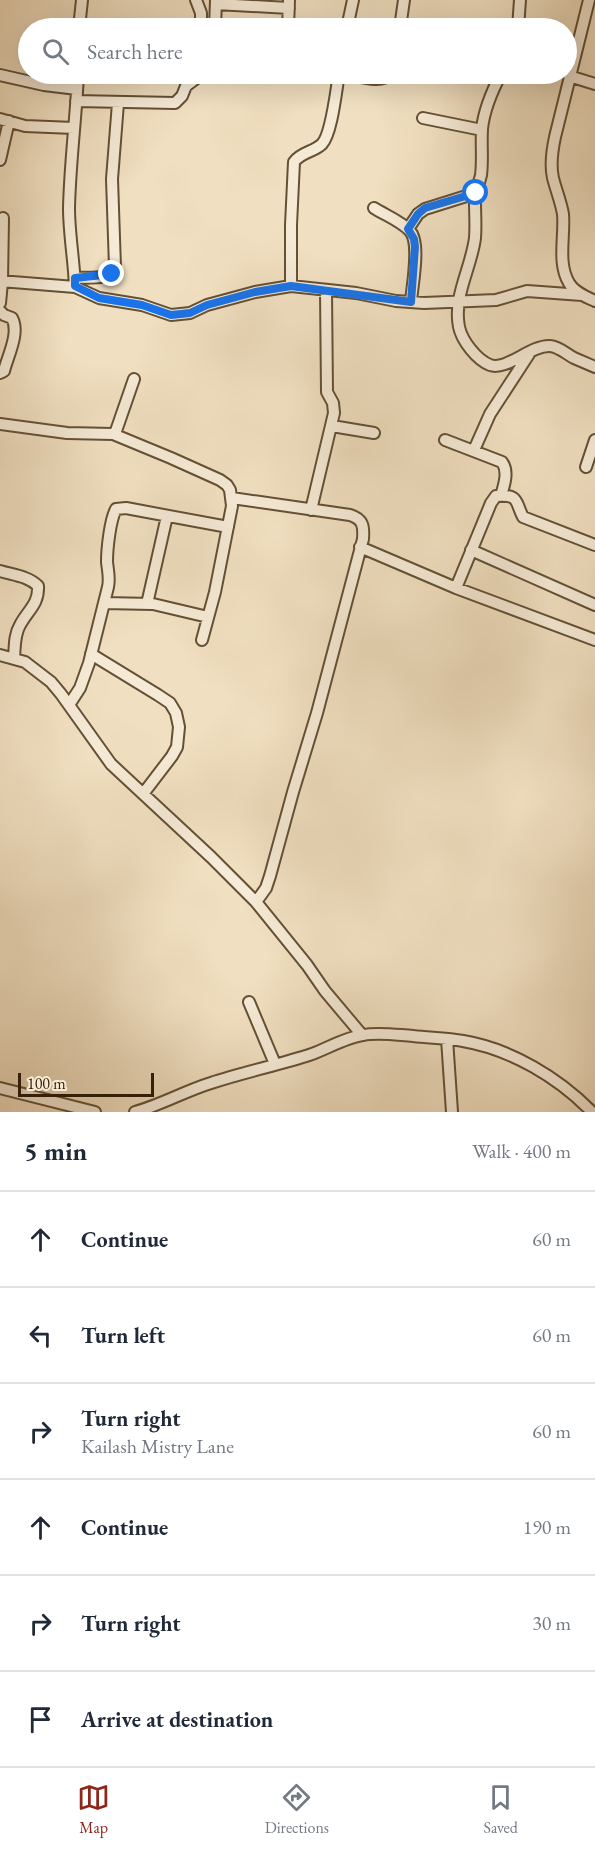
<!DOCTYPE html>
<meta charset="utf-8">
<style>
:root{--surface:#fff;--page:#f2f2f3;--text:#1f2937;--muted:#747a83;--line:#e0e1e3;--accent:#8f2418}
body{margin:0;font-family:"EB Garamond",serif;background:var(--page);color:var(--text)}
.scale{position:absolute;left:18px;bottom:15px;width:136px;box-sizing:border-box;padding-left:6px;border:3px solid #362007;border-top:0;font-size:16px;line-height:21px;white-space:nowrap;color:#362007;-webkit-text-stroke:4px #f5ead6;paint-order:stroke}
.stop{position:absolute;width:18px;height:18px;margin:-14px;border:4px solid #1a73e8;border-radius:50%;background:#fff}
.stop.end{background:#1a73e8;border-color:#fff;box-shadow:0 2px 6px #0008}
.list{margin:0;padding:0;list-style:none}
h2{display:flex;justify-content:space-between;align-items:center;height:78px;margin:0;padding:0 24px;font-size:26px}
h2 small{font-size:20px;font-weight:400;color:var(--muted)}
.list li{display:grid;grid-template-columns:39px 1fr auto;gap:18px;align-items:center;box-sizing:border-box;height:96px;padding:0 24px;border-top:2px solid var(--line)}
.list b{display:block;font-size:22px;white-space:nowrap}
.list p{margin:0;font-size:20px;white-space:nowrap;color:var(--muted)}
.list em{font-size:20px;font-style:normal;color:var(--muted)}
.icon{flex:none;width:33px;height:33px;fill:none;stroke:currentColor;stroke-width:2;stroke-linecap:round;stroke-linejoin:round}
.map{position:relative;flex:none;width:595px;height:1112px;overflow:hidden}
.search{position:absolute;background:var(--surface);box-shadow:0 6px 24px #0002;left:18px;right:18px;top:18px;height:66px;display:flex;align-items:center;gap:15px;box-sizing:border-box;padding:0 21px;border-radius:33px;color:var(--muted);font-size:22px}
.sheet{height:654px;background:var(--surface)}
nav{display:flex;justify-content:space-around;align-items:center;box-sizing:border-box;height:84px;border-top:2px solid var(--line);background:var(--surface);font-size:16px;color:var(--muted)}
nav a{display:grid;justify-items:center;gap:3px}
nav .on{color:var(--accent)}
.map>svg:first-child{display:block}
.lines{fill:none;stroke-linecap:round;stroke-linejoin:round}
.minor-casing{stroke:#645035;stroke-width:14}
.minor{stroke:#f5ead6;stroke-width:10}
.route{stroke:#1a73e8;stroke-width:8}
</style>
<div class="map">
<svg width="595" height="1112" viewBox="0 0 595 1112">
<rect width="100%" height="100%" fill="#f0dfc0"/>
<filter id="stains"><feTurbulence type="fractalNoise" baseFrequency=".00333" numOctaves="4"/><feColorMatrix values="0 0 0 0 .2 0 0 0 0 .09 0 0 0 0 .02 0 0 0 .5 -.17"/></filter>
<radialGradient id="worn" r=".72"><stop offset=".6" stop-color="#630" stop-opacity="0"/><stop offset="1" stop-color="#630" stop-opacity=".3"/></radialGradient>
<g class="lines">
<defs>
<path id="minor" d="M196 0 201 13V28
M589 0 555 137C552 151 550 165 553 178 556 190 561 202 563 214 565 236 557 263 569 283 574 292 586 297 595 301
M216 4 289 8
M79 28 82 0
M215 28 216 0
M288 28 289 0
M347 28 353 0
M400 28 404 0
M518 28 520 0
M346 74C359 76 381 84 391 74
M501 74C492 91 484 110 482 129 481 145 483 160 481 175 479 184 475 193 475 202 475 214 476 226 475 238 471 269 453 296 459 327 462 341 477 360 490 365 507 371 530 345 550 346 560 347 566 354 574 358 581 361 588 364 595 367
M0 75 44 85 77 89
M569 76 595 84
M76 101 175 103 182 96 186 86 202 74
M423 118 482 130
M0 119 25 126 74 128
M0 160 9 121
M374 208C385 215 401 221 410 231 421 243 412 286 411 302
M408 229 418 214 425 209 476 193
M75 278C87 277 111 281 115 267L112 179 118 103
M0 281 75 287 99 298 142 305 171 315 190 313 207 305 255 292 291 286 356 293 396 301 424 303 496 300 527 291 582 295
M291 286V225L294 162C301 152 314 152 322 144 332 133 336 90 339 74
M75 287C74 260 69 234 69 208 70 163 76 118 78 74
M0 303 2 282 3 218
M0 311 4 315 12 318C20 333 8 355 4 371L0 373
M0 424 67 433 113 434 116 431 134 379
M332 426 374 433
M113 434 171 458 220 480 227 485 230 490 232 506 215 592 202 640
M445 440 502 462C509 472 504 485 501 496
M474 450 490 414 531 351
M586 467 595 440
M232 498 350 515C363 519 364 526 363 539L317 713 293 792 270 876 266 888 256 902
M311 510 334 413 333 403 327 392 326 291
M360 547 456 588 595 640
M471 550 595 605
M0 571C13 575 28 576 38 586 39 604 28 610 20 625 14 635 15 647 14 658
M456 588 491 503 496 496C520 494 515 502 523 517L595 545
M104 603 153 604 208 617
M147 604 167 516
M91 654 158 695 170 703 176 713 179 727 177 747 172 756 143 794
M0 655 25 662 51 682 61 694 111 764 211 857 256 902 307 965 325 991 362 1035
M69 705 80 688 89 663 108 587C110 578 108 572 107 562 107 549 110 520 116 509L126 508 228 527
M249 1002 275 1064
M447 1039 452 1112
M0 1088 95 1112
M135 1112C161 1105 185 1091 211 1083 244 1072 279 1065 312 1054 328 1048 347 1037 363 1035 379 1032 397 1035 413 1036 430 1038 447 1038 463 1041 511 1049 559 1078 592 1112"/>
</defs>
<use href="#minor" class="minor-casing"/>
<use href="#minor" class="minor"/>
</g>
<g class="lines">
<path class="route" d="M112 274 75 278V286L99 298 142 305 171 315 190 313 207 305 255 292 291 286 411 302 415 247 414 239 408 229 418 214 425 208 476 193"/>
</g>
<rect width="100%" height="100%" filter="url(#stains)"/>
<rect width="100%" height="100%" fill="url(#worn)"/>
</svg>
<div class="scale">100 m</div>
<div class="stop" style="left:476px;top:193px"></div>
<div class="stop end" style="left:112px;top:274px"></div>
<div class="search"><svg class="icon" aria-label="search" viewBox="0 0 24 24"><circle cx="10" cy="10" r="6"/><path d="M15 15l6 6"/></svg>Search here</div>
</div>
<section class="sheet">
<h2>5 min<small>Walk · 400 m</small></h2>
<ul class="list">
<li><svg class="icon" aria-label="ahead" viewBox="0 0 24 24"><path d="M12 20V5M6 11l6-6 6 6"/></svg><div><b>Continue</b></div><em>60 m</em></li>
<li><svg class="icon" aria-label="left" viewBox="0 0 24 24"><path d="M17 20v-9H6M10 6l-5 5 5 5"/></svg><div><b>Turn left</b></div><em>60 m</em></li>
<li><svg class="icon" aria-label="right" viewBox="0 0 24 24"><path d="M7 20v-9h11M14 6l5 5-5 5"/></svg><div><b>Turn right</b><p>Kailash Mistry Lane</p></div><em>60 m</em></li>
<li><svg class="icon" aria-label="ahead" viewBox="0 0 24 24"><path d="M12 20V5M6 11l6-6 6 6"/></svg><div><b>Continue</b></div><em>190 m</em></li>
<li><svg class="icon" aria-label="right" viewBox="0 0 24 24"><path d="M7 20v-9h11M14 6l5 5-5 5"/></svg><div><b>Turn right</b></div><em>30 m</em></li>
<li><svg class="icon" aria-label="arrive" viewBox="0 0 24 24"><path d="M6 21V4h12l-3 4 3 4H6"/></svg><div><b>Arrive at destination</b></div></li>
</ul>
</section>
<nav>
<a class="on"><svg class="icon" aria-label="map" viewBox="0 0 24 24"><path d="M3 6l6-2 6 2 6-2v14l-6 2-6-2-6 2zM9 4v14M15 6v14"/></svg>Map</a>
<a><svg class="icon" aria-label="directions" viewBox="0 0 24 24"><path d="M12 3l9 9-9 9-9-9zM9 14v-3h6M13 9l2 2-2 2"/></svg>Directions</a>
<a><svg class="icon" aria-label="saved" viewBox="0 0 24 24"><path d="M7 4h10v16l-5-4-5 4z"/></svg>Saved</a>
</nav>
